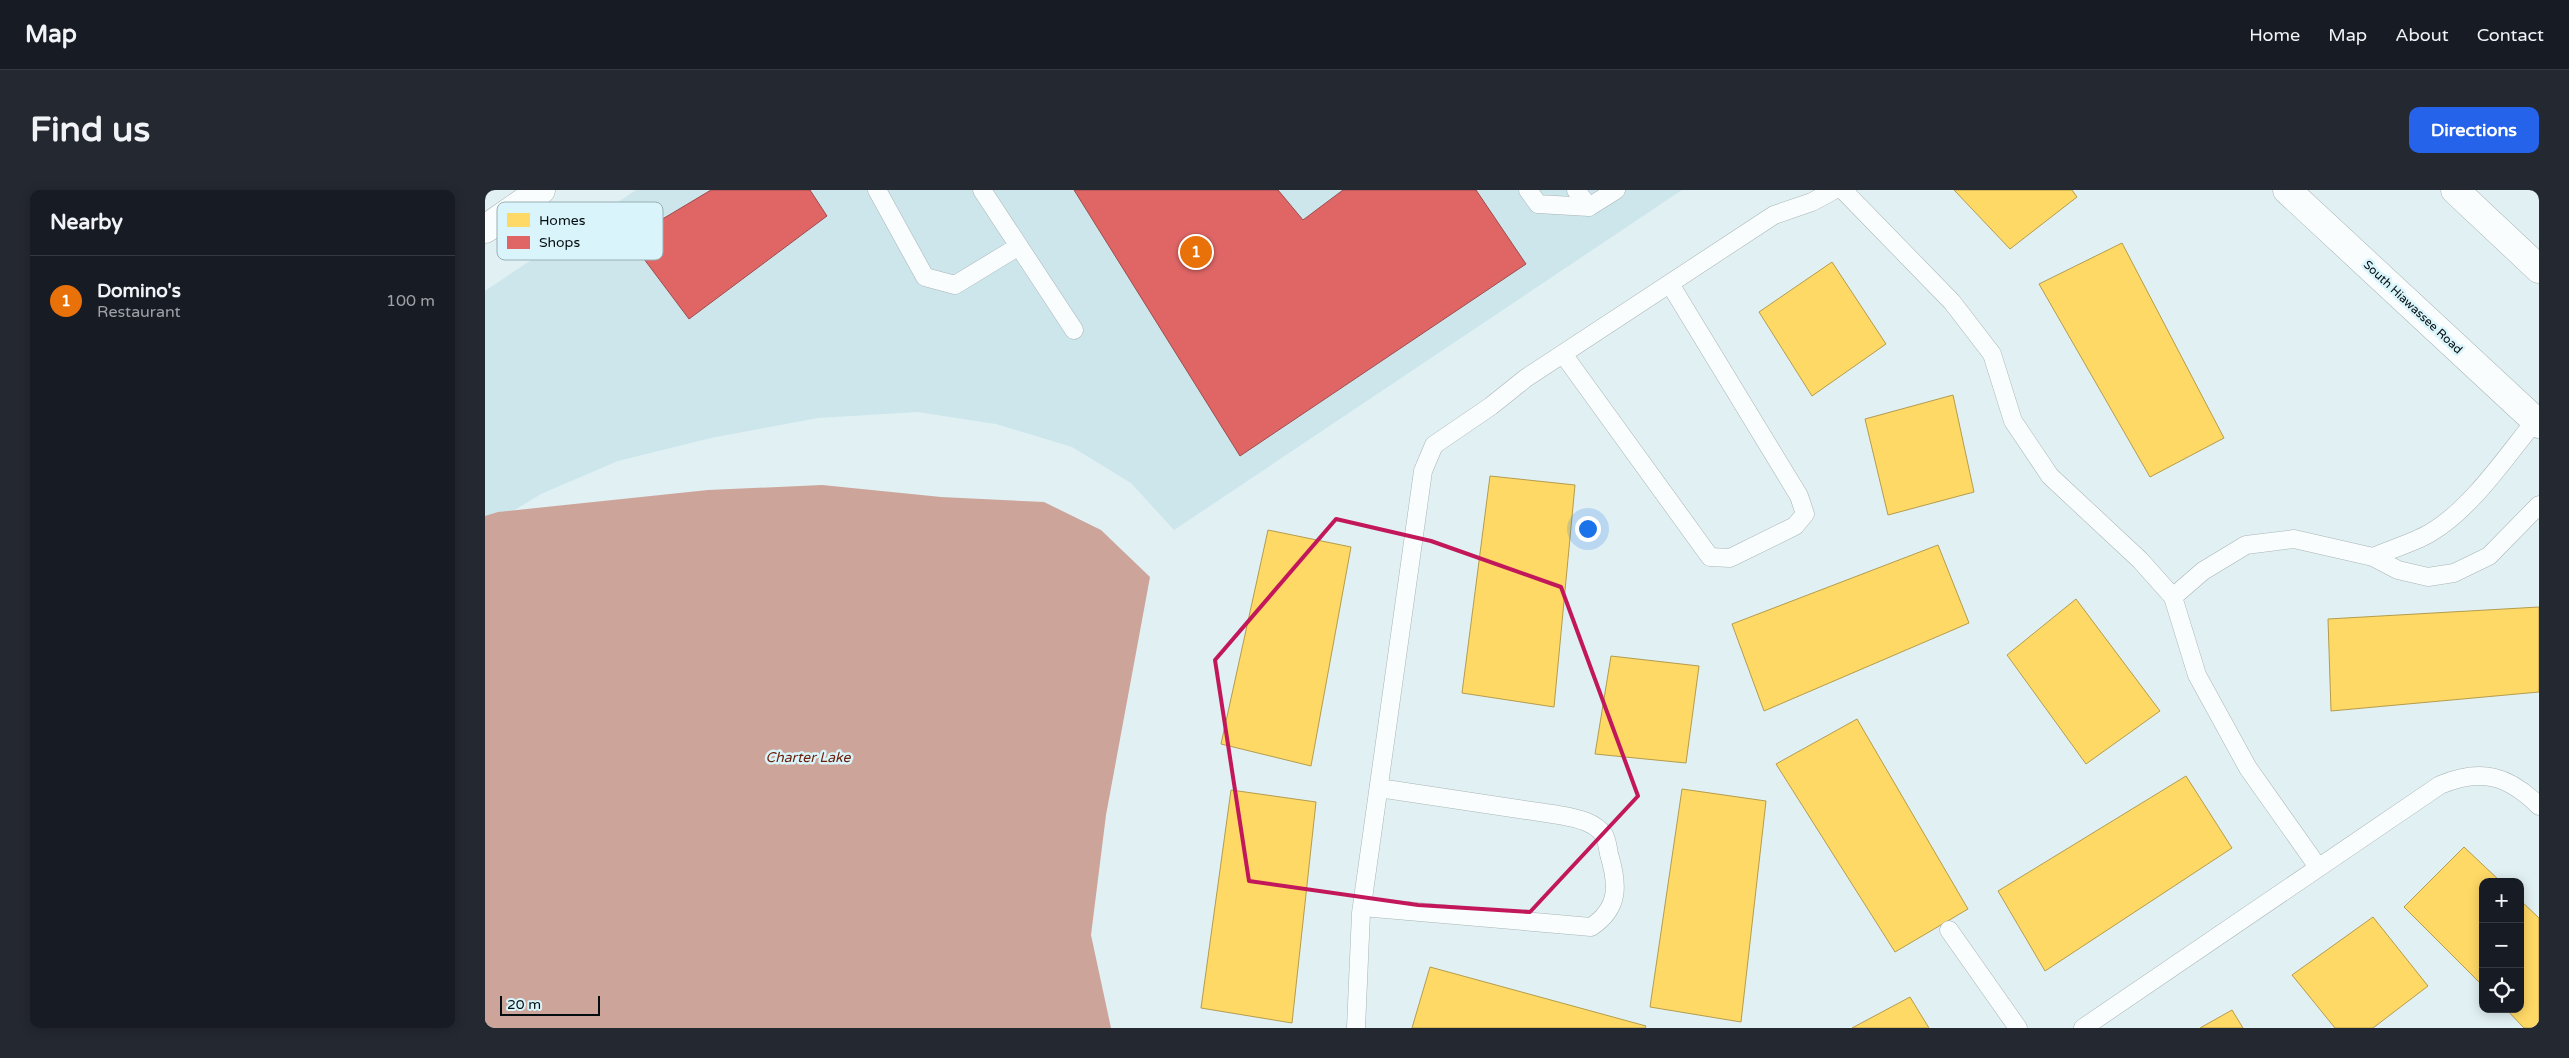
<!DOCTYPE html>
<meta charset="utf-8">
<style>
:root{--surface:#171b24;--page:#242831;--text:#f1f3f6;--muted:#9ea1a6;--line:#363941;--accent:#2563eb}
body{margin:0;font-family:"Varela Round",sans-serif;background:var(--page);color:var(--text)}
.controls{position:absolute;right:15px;bottom:15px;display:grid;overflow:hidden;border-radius:10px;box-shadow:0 2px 12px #0003}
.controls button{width:45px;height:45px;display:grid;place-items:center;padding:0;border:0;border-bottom:1px solid var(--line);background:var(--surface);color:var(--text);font:25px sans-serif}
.scale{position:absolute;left:15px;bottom:12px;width:100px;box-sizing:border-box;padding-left:5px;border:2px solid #040d0f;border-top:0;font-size:14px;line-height:18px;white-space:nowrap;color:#040d0f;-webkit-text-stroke:4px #d9f5fb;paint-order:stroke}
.you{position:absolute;left:1102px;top:338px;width:18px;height:18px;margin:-12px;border:4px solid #fff;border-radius:50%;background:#1a73e8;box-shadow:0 0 0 8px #1a73e833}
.badge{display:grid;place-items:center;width:32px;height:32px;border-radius:50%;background:var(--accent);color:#fff;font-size:16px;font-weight:700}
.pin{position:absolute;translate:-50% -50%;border:2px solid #fff;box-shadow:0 1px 5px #0006}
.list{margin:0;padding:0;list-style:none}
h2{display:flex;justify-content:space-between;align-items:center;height:65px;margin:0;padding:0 20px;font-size:21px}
h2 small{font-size:16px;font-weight:400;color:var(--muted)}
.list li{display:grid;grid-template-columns:32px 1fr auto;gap:15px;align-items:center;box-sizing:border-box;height:90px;padding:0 20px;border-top:1px solid var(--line)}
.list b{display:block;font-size:19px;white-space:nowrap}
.list p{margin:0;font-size:16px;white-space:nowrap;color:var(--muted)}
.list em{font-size:16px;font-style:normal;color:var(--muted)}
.icon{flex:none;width:28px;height:28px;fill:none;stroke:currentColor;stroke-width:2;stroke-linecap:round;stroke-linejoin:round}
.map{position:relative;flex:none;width:2054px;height:838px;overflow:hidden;border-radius:10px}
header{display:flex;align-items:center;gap:30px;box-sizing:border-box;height:70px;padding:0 25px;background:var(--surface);border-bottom:1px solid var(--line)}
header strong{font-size:24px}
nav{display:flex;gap:28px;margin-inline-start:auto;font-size:18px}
.intro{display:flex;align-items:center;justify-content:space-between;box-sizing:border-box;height:120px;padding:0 30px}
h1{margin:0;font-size:35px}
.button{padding:12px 22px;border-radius:10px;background:var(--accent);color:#fff;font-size:18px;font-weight:700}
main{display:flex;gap:30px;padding:0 30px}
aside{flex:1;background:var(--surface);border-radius:10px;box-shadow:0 2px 12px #0003}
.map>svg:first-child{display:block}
.built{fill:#cce6ec}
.water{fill:#cca499}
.homes{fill:#ffd966;stroke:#b49c4c}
.shops{fill:#e06666;stroke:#9e4b4c}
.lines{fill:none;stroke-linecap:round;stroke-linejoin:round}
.lane-casing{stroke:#a8b4b6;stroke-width:19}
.secondary-casing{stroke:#a8b4b6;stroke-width:29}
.lane{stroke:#fafdfd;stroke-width:18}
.secondary{stroke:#fafdfd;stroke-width:28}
.marked{fill:none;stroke:#c2185b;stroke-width:4;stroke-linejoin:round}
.labels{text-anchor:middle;stroke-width:5;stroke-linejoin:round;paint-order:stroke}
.street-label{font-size:12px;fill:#040d0f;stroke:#d9f5fb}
.water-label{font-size:14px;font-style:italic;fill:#6d210b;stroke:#d9f5fb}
.key{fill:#d9f5fb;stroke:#99afb4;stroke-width:1}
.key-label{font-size:14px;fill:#040d0f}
</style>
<header>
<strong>Map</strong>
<nav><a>Home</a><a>Map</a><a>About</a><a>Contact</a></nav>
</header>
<div class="intro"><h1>Find us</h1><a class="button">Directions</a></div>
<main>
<aside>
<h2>Nearby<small></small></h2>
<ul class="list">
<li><span class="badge" style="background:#e8710a">1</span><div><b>Domino's</b><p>Restaurant</p></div><em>100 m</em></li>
</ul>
</aside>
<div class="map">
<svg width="2054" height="838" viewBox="0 0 2054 838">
<rect width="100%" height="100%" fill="#e1f0f3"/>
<path class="built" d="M151 0H1197L689 340 646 293 587 257 511 234 433 222 333 228 226 248 133 271 56 304 0 338V101Z"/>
<path class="water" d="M337 295 456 307 559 312 616 340 665 387 621 625 606 745 626 838H0V326L13 322 223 300Z"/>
<path class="homes" d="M1469 0H1587L1592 7 1525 59Z
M1637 53 1739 248 1665 287 1554 94Z
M1347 72 1401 154 1327 206 1274 122Z
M1468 205 1489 302 1403 325 1380 229Z
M1005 286 1090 295 1069 517 977 503Z
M783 340 866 357 826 576 736 554Z
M1453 355 1484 433 1279 521 1247 434Z
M1591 409 1675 521 1601 574 1522 465Z
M2054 417V502L1846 521 1843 429Z
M1126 466 1214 476 1201 573 1110 564Z
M1372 529 1483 719 1410 762 1291 574Z
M1701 586 1747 658 1560 781 1513 701Z
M1197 599 1281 611 1256 832 1165 817Z
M746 600 831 612 807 833 716 818Z
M1979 657 2016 692H1998V796L1919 717Z
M2035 710 2054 728V838H2039L2021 819H2035Z
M1888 727 1943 796 1888 838H1850L1807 785Z
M945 777 1161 836 1160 838H927Z
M1425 807 1444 838H1367Z
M1747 820 1758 838H1715Z"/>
<path class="shops" d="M226 0H325L342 26 204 129 144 49Z
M589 0H793L818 30 858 0H991L1041 74 755 266Z"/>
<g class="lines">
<defs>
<path id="lane" d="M392 0 440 87 470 95 534 56
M497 0 589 140
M1043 0 1053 14 1104 17 1131 0
M1091 0 1104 17
M1358 0 1467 112 1507 164 1528 231 1565 286 1655 370 1688 407 1712 485 1763 578 1833 677
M1078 164 1225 367 1245 368 1310 336 1320 324 1314 306 1185 94
M1888 367C1906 359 1928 353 1945 343 1986 319 2020 268 2050 231
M1688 407 1718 381 1761 355 1809 349 1888 367 1913 380 1943 387 1969 383 2004 366 2054 315
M877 717 1106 737C1135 718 1133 694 1124 664 1123 659 1122 650 1119 645 1109 631 1090 628 1074 625L894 598
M1464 740 1533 838
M871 838 876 723 938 281 949 255 1006 216 1041 188 1289 25 1327 12 1349 0
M1598 838 1955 595C1996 578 2023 585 2054 616"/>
<path id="secondary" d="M1802 0 2054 234
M1970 0 2054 79
M0 39 56 0"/>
</defs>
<use href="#lane" class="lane-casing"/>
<use href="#secondary" class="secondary-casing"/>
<use href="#lane" class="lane"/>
<use href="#secondary" class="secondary"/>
</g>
<path class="marked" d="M851 329 946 351 1076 397 1153 606 1045 722 933 715 764 691 730 470Z"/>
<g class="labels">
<g class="street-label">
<text transform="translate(1928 117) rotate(43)" y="4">South Hiawassee Road</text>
</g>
<g class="water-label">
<text x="323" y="572">Charter Lake</text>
</g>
</g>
<rect x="12" y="12" width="166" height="58" rx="8" class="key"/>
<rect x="22" y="23" width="23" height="14" fill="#ffd966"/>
<rect x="22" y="46" width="23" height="13" fill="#e06666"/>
<g class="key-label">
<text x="54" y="35">Homes</text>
<text x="54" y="57">Shops</text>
</g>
</svg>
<div class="controls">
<button>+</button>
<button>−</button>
<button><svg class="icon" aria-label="locate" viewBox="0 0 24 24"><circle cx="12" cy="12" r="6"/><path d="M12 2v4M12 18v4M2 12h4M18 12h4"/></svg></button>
</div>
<div class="scale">20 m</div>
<div class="you"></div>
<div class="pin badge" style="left:711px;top:62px;background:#e8710a">1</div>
</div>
</main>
